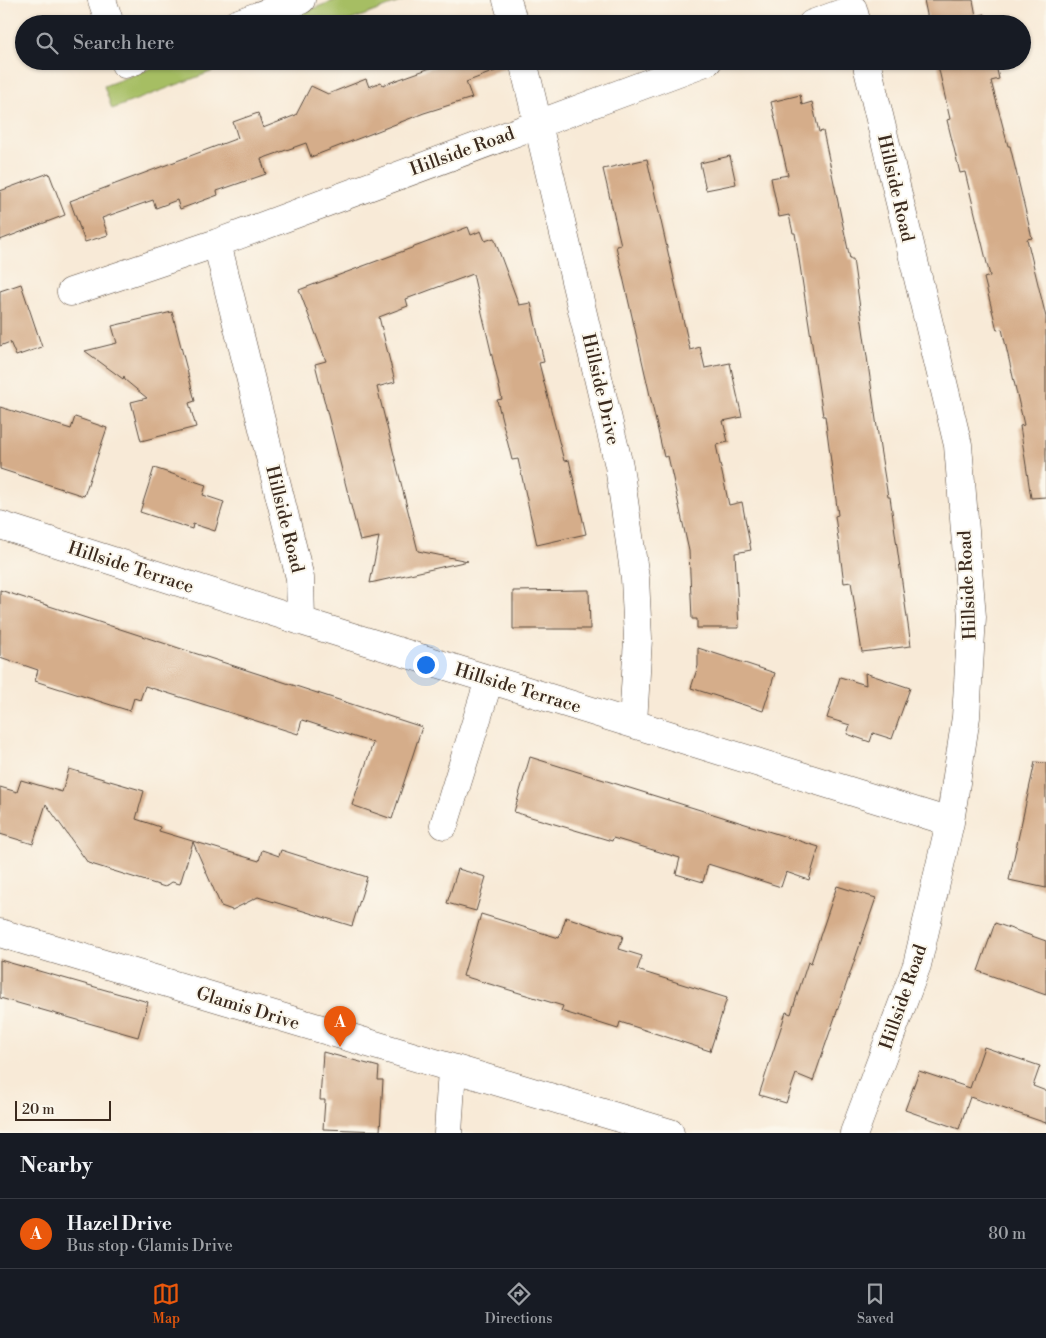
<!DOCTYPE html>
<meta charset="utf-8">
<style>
:root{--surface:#171b24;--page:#242831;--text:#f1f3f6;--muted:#9ea1a6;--line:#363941;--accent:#ea580c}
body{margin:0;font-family:"Libre Bodoni",serif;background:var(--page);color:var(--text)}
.scale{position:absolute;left:15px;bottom:12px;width:96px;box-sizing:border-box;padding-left:5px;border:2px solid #3b2a1e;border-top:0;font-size:14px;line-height:18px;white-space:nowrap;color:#3b2a1e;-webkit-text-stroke:4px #fbf7ec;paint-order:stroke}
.you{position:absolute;left:425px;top:664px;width:18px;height:18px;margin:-12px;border:4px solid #fff;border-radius:50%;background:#1a73e8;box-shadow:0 0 0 8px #1a73e833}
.badge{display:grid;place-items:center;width:32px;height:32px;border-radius:50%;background:var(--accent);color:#fff;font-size:16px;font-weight:700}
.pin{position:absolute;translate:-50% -41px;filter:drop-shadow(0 1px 2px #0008)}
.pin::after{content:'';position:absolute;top:26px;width:18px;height:15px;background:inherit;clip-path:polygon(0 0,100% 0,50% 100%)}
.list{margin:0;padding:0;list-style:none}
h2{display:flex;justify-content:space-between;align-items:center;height:65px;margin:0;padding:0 20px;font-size:21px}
h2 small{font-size:16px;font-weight:400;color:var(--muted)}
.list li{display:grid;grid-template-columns:32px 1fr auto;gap:15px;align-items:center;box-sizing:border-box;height:70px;padding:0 20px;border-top:1px solid var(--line)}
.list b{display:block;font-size:19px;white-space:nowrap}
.list p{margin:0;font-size:16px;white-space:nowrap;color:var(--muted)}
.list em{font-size:16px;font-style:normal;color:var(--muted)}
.icon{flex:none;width:28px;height:28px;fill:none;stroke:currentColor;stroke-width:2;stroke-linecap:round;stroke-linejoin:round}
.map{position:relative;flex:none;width:1046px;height:1133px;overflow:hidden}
.search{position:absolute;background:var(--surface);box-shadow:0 1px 4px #0004;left:15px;right:15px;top:15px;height:55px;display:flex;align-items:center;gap:12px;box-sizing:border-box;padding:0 18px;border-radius:28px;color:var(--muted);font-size:19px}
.sheet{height:135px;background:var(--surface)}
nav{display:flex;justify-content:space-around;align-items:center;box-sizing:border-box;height:70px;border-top:1px solid var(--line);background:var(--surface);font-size:14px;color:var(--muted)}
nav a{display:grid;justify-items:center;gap:2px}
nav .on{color:var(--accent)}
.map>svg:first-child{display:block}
.grass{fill:#a6be64;stroke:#707441}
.building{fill:#d5ad8a}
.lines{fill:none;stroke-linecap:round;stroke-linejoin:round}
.minor-casing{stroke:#57473a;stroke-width:29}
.minor{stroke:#fff;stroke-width:28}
.labels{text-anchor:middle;stroke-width:4;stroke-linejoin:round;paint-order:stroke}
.street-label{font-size:18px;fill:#3b2a1e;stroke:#fbf7ec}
</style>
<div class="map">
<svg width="1046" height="1133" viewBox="0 0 1046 1133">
<rect width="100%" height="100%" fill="#fbf7ec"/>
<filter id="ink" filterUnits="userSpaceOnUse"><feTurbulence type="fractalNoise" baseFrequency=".02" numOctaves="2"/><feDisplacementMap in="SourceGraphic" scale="10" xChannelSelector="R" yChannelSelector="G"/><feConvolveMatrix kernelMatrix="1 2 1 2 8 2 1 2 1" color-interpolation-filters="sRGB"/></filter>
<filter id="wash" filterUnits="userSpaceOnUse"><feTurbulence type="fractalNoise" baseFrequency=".0096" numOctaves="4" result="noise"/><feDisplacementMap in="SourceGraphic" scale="20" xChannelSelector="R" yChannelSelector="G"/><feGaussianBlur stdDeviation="1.12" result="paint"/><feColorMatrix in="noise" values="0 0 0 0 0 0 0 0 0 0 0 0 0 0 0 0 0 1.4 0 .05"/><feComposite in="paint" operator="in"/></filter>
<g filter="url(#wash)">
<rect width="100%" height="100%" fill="#f8ead7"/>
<path class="grass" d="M336 0H405L341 24H271Z
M170 61H240L112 109 104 86Z"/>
<g id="blocks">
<path class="building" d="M924 0H973L976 16 985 14 987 24H929Z
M450 61H508V66L466 82 472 98 424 113 311 157 306 143 261 159 266 174 217 191 218 195 180 209 177 200 156 208 153 200 102 218 108 235 85 242 70 201 238 138 233 122 258 113 263 128 296 115 311 86 328 94 366 79 369 87 381 82 383 85Z
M937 61H995L999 79 991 81 1008 146H1010L1032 238 1027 239 1046 317V497L1031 498 1020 426 1024 425 1002 329 997 330 984 278 990 276 965 172 960 173 947 120 950 119Z
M800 95 802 105 812 102 819 132 823 131 850 259H853L880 448 888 497H890L911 646 862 652 851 582 844 583 835 516 838 515 825 416H823L795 233H793L789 215 779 217 771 178 788 175 771 102Z
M730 156 736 184 706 190 700 163Z
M647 159 690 350 700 347 705 368 730 363 742 417 723 421 728 442 716 445 729 505 742 502 751 550 735 553 739 628H697V619H692L689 551 668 456 664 457 616 246 621 245 603 169Z
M49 173 65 215 0 240V191Z
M468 227 471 235 481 231 485 241 494 238 519 305 531 303 544 362 539 363 564 461 569 460 586 534 537 545 518 459 512 460 497 400 502 399 473 274 406 299 408 306 379 317 395 382 377 387 418 551 468 561 370 583 379 537 360 541 315 364 326 361 299 290Z
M21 284 42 347 16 356 10 342 0 346V291Z
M172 312 195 401 189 403 196 427 141 441 131 402 147 398 125 380 124 376 123 379 85 351 117 343 112 326Z
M0 407 71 429 75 417 107 428 84 496 0 469Z
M154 468 206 485 203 495 224 502 215 531 193 524 192 529 140 512Z
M0 590 422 727 392 819 352 805 373 743 302 720 298 734 145 686 140 700 134 698 130 711 35 681 38 670 0 657Z
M589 590 590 629H513V591Z
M698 648 775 673 763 711 691 688 698 666Z
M865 673 910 688 892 739 873 733 870 742 847 734 850 725 827 718 840 677 866 685Z
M530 757 819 847 809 880 786 872 781 887 708 864 703 882 676 874 680 858 613 838 612 841 514 812Z
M1035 762 1046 763V888L1009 880Z
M69 769 144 791 136 819 160 827 159 831 259 861 262 850 279 856 281 850 367 877 352 926 258 897 232 910 221 906 193 842 180 884 172 882 165 887 88 863 46 804 33 844 0 834V787L17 792 21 780 62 792Z
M458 869 486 877 476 911 447 903Z
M837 886 876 898 813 1081 796 1074 786 1103 759 1095 786 1012 791 1014 808 962 811 963Z
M481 914 559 938 566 917 623 936 619 949 642 956 637 970 727 998 710 1051 620 1022 618 1029 561 1011 563 1006 463 976Z
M995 923 1046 941V995L978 971Z
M0 960 148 1002 138 1037 0 998Z
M984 1047 1040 1066 1033 1086 1046 1091V1123L970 1097 959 1129 905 1110 919 1071 970 1088Z
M323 1052 379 1067 378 1080H383L380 1131 323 1129 325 1100H320Z"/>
</g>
</g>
<g filter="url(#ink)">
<use href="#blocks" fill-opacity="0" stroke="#57473a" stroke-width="1"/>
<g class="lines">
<defs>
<path id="minor" d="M102 0 110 24
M507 0 514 24
M236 24 301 0
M812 24 853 9 857 24
M124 61 125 64 134 61
M523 61 619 466 635 578 638 639 633 723
M217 243 300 578 301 621
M71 292 217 243 708 61
M0 525 301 621 950 822
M444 825 489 680
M0 933 670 1133
M448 1133 452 1069
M854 1133 917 965 950 822 966 717 972 617 958 445 866 61"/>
</defs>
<use href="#minor" class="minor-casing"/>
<use href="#minor" class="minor"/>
</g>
</g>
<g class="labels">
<g class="street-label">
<text transform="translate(462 151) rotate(-20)" y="6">Hillside Road</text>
<text transform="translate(896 188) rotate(77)" y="6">Hillside Road</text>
<text transform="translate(601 389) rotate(77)" y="6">Hillside Drive</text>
<text transform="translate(285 519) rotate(76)" y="6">Hillside Road</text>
<text transform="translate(131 567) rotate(18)" y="6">Hillside Terrace</text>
<text transform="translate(967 585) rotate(-93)" y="6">Hillside Road</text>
<text transform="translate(518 688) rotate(17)" y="6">Hillside Terrace</text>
<text transform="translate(903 997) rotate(-71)" y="6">Hillside Road</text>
<text transform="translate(248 1008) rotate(17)" y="6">Glamis Drive</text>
</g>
</g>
</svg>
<div class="scale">20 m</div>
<div class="you"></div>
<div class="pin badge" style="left:340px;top:1047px">A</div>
<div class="search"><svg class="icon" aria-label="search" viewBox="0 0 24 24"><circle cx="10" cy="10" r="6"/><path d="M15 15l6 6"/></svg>Search here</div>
</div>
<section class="sheet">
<h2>Nearby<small></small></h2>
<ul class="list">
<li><span class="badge">A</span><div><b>Hazel Drive</b><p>Bus stop · Glamis Drive</p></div><em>80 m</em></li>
</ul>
</section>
<nav>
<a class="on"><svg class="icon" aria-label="map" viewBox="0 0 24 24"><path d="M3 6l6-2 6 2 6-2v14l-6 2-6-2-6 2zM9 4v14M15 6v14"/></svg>Map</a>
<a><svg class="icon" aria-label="directions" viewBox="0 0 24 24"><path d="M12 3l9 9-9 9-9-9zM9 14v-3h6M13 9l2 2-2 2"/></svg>Directions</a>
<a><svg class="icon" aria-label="saved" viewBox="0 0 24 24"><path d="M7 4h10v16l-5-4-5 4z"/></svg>Saved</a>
</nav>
